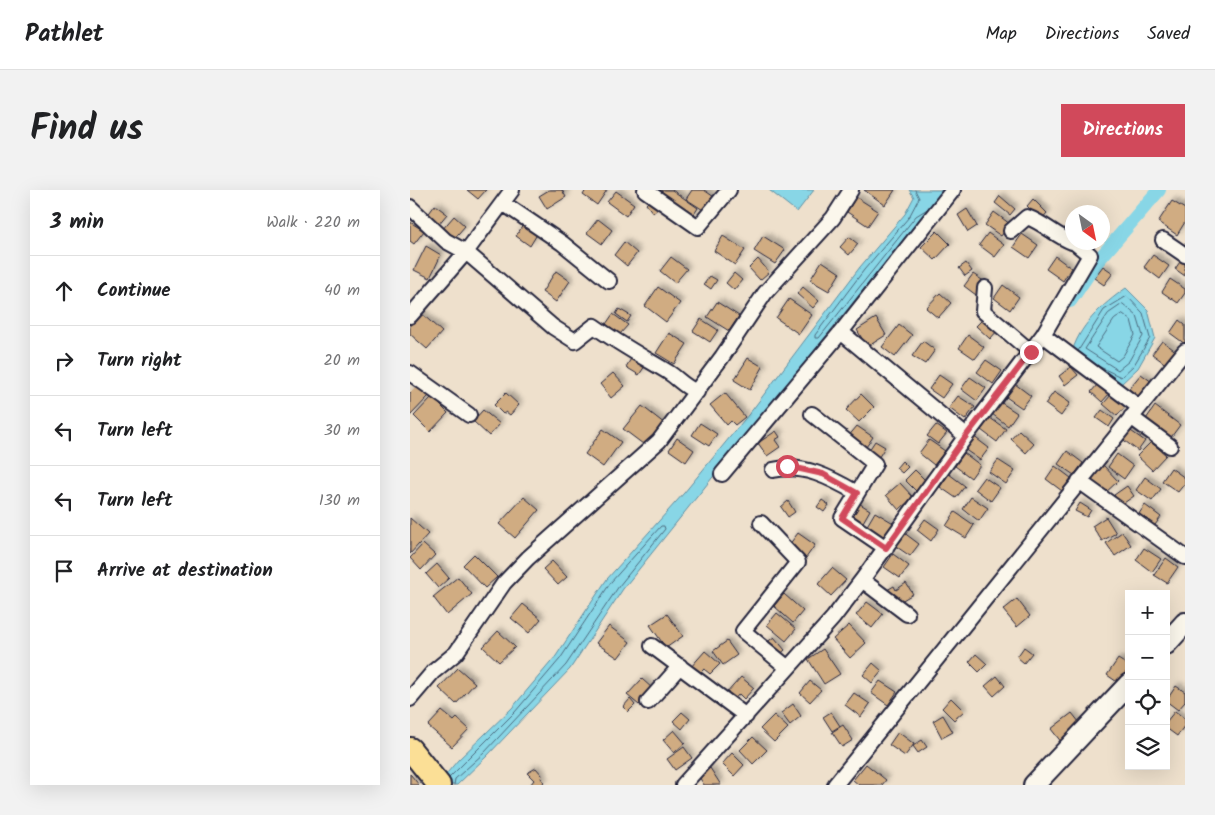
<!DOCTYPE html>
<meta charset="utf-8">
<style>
:root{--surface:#fff;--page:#f2f2f2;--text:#202124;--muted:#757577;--line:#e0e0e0;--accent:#d1495b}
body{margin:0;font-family:Kalam,sans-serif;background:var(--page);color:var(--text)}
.controls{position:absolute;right:15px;bottom:15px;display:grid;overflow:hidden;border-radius:0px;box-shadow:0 5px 20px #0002}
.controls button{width:45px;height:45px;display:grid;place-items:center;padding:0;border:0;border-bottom:1px solid var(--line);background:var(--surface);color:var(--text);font:25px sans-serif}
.compass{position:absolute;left:655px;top:15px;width:45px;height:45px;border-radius:50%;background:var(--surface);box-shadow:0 5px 20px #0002;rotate:147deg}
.stop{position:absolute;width:15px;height:15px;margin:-11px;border:4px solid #d1495b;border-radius:50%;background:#fff}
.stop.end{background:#d1495b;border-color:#fff;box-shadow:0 1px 5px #0008}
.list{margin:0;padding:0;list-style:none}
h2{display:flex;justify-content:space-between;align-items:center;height:65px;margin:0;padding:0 20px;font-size:21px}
h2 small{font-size:16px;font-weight:400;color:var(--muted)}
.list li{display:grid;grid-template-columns:32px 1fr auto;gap:15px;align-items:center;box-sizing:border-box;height:70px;padding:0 20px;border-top:1px solid var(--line)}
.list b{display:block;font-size:19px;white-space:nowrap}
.list em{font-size:16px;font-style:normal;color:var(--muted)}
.icon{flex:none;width:28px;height:28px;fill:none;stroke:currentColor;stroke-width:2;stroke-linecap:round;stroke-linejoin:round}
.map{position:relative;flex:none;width:775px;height:595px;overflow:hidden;border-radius:0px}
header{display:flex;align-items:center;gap:30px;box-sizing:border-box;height:70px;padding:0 25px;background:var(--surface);border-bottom:1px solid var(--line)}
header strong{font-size:24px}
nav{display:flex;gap:28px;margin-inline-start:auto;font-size:18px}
.intro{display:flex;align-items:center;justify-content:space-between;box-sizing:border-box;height:120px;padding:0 30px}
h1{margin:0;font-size:35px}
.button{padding:12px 22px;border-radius:0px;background:var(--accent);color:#fff;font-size:18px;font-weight:700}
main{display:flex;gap:30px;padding:0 30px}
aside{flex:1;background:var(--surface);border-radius:0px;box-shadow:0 5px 20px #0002}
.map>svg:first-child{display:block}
.water{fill:#88d6e6;stroke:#5f8ea2}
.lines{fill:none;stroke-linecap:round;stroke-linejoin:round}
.shore{stroke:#4b6a7f;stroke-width:1}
.canal{stroke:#88d6e6;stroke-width:14}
.building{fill:#d0ac82;stroke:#22223b;filter:url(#shadow)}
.street-casing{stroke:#22223b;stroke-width:18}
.secondary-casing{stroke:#22223b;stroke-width:24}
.primary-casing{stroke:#22223b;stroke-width:26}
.street{stroke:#fbf7ec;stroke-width:14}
.secondary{stroke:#fbf7ec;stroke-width:20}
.primary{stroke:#fbdf96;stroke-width:22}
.route{stroke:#d1495b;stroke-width:6}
</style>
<header>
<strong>Pathlet</strong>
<nav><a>Map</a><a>Directions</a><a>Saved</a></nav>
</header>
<div class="intro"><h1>Find us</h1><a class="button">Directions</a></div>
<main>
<aside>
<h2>3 min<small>Walk · 220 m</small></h2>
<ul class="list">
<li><svg class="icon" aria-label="ahead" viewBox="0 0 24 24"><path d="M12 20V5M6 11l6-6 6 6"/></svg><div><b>Continue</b></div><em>40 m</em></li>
<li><svg class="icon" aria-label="right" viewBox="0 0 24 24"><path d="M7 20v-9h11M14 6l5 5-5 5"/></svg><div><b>Turn right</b></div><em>20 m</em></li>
<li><svg class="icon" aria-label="left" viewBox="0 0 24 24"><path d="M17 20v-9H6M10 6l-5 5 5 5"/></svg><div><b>Turn left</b></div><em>30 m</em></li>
<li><svg class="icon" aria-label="left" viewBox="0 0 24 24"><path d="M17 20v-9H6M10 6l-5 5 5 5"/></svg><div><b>Turn left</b></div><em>130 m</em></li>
<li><svg class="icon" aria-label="arrive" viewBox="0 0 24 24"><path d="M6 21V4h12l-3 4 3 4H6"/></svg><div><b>Arrive at destination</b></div></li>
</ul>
</aside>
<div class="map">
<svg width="775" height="595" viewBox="0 0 775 595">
<defs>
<filter id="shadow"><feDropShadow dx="3.5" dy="-3.5" stdDeviation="2.5" flood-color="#0004"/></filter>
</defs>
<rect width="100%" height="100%" fill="#eee0cc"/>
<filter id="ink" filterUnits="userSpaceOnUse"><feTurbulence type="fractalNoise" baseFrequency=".02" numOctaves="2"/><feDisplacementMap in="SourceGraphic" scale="10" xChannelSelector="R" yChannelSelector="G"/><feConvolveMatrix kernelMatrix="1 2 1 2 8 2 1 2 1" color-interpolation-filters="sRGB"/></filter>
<g filter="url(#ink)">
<path class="water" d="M359 0H404L387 22Z
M499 0H534L536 4 528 18 510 29 213 399 160 479 77 566 47 595H27L48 570 102 518 146 466 197 389 274 303 343 219 450 77 495 24 504 7Z
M716 98 738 120 745 148 728 178 711 194 661 166C668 136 692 115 716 98Z"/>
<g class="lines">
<path class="shore" d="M505 0 509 8 499 27 454 80 405 145V148H409L506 26 519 18
M713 114 727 126 733 146 719 171 708 180 675 159 698 124Z
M713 124 721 130 725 145 713 166 707 171 686 157 704 130Z
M668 161 694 120 717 106 733 123 740 148 724 175 711 187 686 175
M39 588 105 522 150 469 201 392 251 336H254L255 339 209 396 156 475 74 563 45 589 44 595"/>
<path class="canal" d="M660 111 685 74 749 0"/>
</g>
<path class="building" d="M57 0H76L68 9Z
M139 0H152L156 7 137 19 129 6Z
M176 0H197L187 15 173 5Z
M241 0H262L288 18 281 29Z
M282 0H294L307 9 298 23 276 9Z
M454 0H485L475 15Z
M206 1 224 14 216 26 197 12Z
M590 6 605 19 600 25 585 13Z
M446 7 468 21 458 36 437 22Z
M242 8 250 17 243 23 236 14Z
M623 9 637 23 631 30 617 16Z
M762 11 775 19V32L767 45 748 32Z
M25 15 37 24 28 35 17 26Z
M557 19 567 36 558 42 548 25Z
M584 22 600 34 591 46 575 35Z
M44 26 55 36 42 51 31 41Z
M188 29 202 40 192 54 177 43Z
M0 32 14 41 4 54 0 51Z
M115 32 129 41 120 56 106 46Z
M527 41 540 54 525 70 511 57Z
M578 43 594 55 585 67 569 55Z
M612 44 628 55 619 68 603 57Z
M313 46 335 60 325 75 304 61Z
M353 46 375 60 365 74 344 61Z
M439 47 448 54 439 65 430 57Z
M214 52 227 63 217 76 204 65Z
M16 56 31 65 20 88 4 80Z
M743 65 759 76 750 89 734 77Z
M645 66 661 78 653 91 636 79Z
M261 67 277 79 265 93 250 81Z
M348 69 359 82 350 90 339 78Z
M772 69 775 71V86L765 79Z
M412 71 430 83 419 101 400 90Z
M556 73 562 81 555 86 549 78Z
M693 76 703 83 694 95 684 88Z
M146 81 160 91 146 112 132 102Z
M324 83 332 90 324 100 316 93Z
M563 84 575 92 566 105 554 96Z
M300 86 307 90 301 99 294 94Z
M760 89 775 99V103L768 113 752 102Z
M593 95 609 107 600 120 584 108Z
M248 97 270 113 256 132 235 116Z
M393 97 409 111 403 118 387 104Z
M530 103 541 113 528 128 516 118Z
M379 109 402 125 389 144 366 128Z
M307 112 329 126 319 141 297 127Z
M209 119 221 126 217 132 206 124Z
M10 122 32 142 17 159 0 144V134Z
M203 124 218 135 210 144 196 134Z
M466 128 476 145 457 157 447 140Z
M574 128 588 140 580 149 566 136Z
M291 129 308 140 300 152 283 141Z
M769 130 775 135V154L760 143Z
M489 135 502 145 485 167 472 157Z
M259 143 277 154 264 174 246 163Z
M558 145 574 157 565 169 549 158Z
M513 151 525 160 515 174 502 166Z
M752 151 767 162 757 175 742 164Z
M222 167 235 176 229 185 216 177Z
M338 168 353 177 340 200 324 190Z
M576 170 592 181 583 194 567 182Z
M661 177 668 185 655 195 649 186Z
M203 183 215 196 201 208 190 194Z
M731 184 742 192 728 210 717 201Z
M529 185 542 194 532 208 519 199Z
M560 187 576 198 567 211 551 199Z
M605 194 621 206 612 218 596 207Z
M8 195 19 206 0 226V203Z
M687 195 699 204 692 212 681 202Z
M644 202 660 213 651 226 635 214Z
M96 203 109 215 100 225 96 222 93 224 84 215Z
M315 203 335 227 325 235 321 231 317 235 300 215Z
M703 203 717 215 707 226 693 214Z
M451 204 464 217 449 232 436 220Z
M548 206 565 217 555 230 539 218Z
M22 207 38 223 20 242 4 226Z
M590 212 607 223 598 236 582 224Z
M232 216 255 234 237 257 213 239Z
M745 216 770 235 759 250 734 232Z
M73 220 90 234 79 246 63 231Z
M692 220 704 229 699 237 686 228Z
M580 228 596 239 587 252 571 240Z
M290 233 307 244 299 256 282 245Z
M526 235 537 243 528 254 517 246Z
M447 236 463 247 454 260 437 248Z
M193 239 211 252 193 277 175 264Z
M718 239 735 251 728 261 711 248Z
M609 240 624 254 616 263 601 249Z
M366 241 370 247 365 250 370 257 357 266 348 253Z
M563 246 579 258 570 270 554 259Z
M267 248 284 260 276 272 259 260Z
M519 250 535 261 524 275 509 263Z
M465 251 475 257 467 270 457 263Z
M741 252 756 265 742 280 727 266Z
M657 261 673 273 664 285 648 274Z
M554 263 570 275 561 288 545 276Z
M707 264 723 276 714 289 698 277Z
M588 270 605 281 596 294 579 282Z
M492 271 498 277 492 283 486 278Z
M693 275 708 291 693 305 678 289Z
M645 276 661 288 652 301 636 289Z
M761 278 775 288V293L768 302 752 291Z
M505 280 517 292 507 302 495 290Z
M539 284 555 296 546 308 530 297Z
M574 287 590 298 581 311 565 299Z
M735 287 751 299 742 311 726 300Z
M490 293 503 307 489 320 476 305Z
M717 296 724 306 711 315 704 305Z
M114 307 129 320 105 348 89 334Z
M561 307 578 318 569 331 553 319Z
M412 310 419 315 414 322 407 317Z
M378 311 385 322 378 327 371 317Z
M447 312 460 320 452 334 439 325Z
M670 313 681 320 677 327 665 321Z
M735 315 751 327 742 339 726 328Z
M465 322 485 334 475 351 455 339Z
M545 322 564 335 556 348 536 336Z
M696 327 706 343 692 351 682 336Z
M0 328 18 344 0 364Z
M515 329 529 339 521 351 507 340Z
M493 342 509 354 500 366 484 355Z
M712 342 721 355 705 366 696 353Z
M388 343 405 355 396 368 379 355Z
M13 354 25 365 11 380 0 368Z
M734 358 751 369 742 382 726 370Z
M64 364 87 387 75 398 53 375Z
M483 364 499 376 490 388 474 377Z
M756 368 768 377 757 393 744 385Z
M142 371 157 387 148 395 133 379Z
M27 374 39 388 28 398 16 384Z
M422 378 436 390 421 406 408 394Z
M48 387 62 404 37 425 23 407Z
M496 393 503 404 486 414 477 400 484 396 486 400Z
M374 404 393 421 383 433 364 416Z
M607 409 620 426 607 437 593 420Z
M457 412 473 424 462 438 446 425Z
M113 414 131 429 119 443 101 428Z
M367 423 386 439 376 451 357 435Z
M257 424 273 446 256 458 240 435Z
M439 435 456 453 440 468 423 449Z
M199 436 220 452 208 468 186 453Z
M88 441 105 457 89 472 73 457Z
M364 447 375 460 367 467 356 453Z
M317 451 327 465 313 475 303 461Z
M614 457 622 463 614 473 607 467Z
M413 459 430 484 414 494 398 469Z
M295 461 310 474 300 484 294 479 288 485 280 478Z
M566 464 577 474 569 482 559 472Z
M708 469 719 476V481L710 494 697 485Z
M463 473 472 481 462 493 453 485Z
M48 478 65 493 46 514 29 498Z
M587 486 595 496 584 506 575 496Z
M331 487 344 498 334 509 329 504 322 512 315 505Z
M232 489 243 499 229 515 217 505Z
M400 491 411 500 400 512 390 503Z
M470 491 487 502 478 515 461 503Z
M766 496 775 502V512L768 520 756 511Z
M444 503 460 514 451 527 435 515Z
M541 508 554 521 544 530 532 518Z
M220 509 225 515 218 522 213 517Z
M383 514 391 526 380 535 371 523Z
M32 521 44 531 47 528 59 539 42 557 18 536Z
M765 521 775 529V535L767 546 756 538V532Z
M272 522 280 529 272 539 263 531Z
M421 522 430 536 422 541 413 527Z
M662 523 673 537 652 553 641 539Z
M364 525 378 538 364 552 350 539Z
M533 525 543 542 532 548 523 531Z
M433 535 443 550 432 557 422 542Z
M264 540 275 553 264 563 253 550Z
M488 542 504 554 495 566 479 555Z
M343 547 357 560 343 574 330 560Z
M512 550 517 557 508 563 503 556Z
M274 557 282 568 265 580 257 569Z
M322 563 334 575 324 586 312 574Z
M456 574 476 590 472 595H449L443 590Z
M126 578 132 585 131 588 134 592 131 595H120L124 590 117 583Z
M300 578 311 595H294L288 585Z
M0 584 1 585 9 595H0Z"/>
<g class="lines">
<defs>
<path id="street" d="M235 0 288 37 319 0
M93 13 152 53 199 91
M0 17 36 51 56 62 143 137 165 151 184 136C208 153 233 167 258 182 269 189 273 196 287 202
M601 41 617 27C634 33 646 46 662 52
M753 50 775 65
M575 98 573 121 621 162
M0 126 56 62 102 0
M431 142 556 246
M633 145 729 217
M0 183 59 225
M402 224 465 274 432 328 476 358
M721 227 760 256
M363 280C393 273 421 288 447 303
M312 284 431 142 543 0
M669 291 775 367
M351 333 388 372 333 441 378 478
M452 390 497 424
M242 456 336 526
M0 509 23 482 46 463 94 393 118 368 249 251 312 167 355 103 423 28 441 0
M238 512 270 476
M273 595 423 428 452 390 556 246 633 145 680 65 664 52
M425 595 775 161"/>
<path id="secondary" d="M756 454 775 433
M624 595 719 494"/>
<path id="primary" d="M0 559 29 595"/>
</defs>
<use href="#street" class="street-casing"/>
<use href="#secondary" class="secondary-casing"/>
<use href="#primary" class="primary-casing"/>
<use href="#street" class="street"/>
<use href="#secondary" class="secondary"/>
<use href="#primary" class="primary"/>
</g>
</g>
<g class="lines" filter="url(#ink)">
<path class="route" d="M377 276 413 284 447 303 432 328 476 358 556 246 621 162"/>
</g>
</svg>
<div class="controls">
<button>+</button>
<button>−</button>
<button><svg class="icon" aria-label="locate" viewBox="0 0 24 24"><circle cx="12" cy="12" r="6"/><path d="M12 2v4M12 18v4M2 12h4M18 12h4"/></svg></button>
<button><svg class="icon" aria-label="layers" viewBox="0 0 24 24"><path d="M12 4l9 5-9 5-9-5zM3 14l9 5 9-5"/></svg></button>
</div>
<svg class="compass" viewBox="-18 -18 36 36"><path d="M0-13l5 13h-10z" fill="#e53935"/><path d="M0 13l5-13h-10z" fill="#757577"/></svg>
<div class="stop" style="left:377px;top:276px"></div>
<div class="stop end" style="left:621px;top:162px"></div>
</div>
</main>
